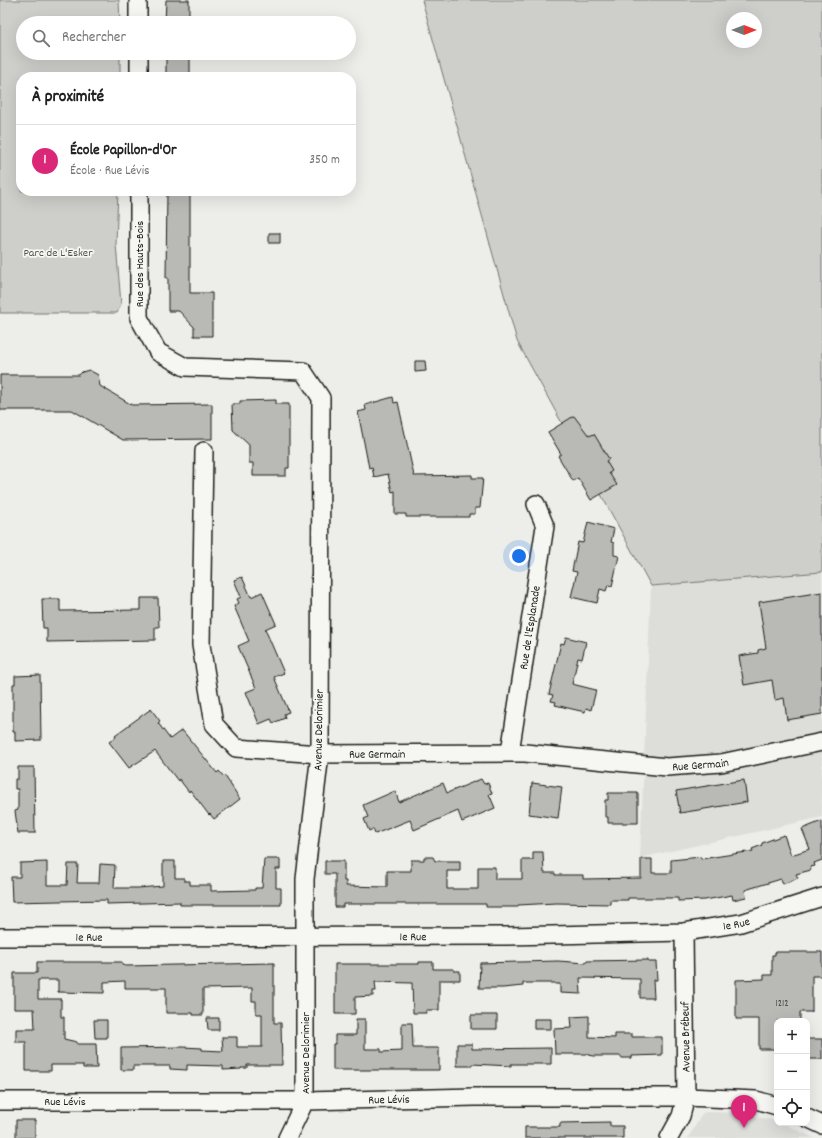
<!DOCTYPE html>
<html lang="fr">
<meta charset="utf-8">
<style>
:root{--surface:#fff;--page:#f2f2f2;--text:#222;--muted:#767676;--line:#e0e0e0;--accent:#db2777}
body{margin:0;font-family:Dekko,sans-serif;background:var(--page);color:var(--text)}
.controls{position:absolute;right:12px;bottom:12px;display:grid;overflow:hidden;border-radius:8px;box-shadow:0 4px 16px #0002}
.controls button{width:36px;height:36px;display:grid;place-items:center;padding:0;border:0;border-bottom:1px solid var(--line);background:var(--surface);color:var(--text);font:20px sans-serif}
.compass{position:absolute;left:726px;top:12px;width:36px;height:36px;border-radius:50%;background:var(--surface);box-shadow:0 4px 16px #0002;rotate:90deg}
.you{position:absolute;left:519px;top:556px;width:14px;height:14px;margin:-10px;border:3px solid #fff;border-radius:50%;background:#1a73e8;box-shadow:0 0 0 6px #1a73e833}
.badge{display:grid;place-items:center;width:26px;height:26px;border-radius:50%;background:var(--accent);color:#fff;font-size:13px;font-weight:700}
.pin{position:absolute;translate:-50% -33px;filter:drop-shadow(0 1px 2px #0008)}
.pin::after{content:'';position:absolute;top:21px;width:14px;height:12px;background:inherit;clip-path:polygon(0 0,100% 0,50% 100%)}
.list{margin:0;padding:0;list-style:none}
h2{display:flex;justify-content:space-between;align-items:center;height:52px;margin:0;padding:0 16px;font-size:17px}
h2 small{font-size:13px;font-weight:400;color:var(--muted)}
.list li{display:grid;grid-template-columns:26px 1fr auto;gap:12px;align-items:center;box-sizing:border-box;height:72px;padding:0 16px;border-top:1px solid var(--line)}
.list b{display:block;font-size:15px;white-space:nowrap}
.list p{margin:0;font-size:13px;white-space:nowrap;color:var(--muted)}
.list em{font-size:13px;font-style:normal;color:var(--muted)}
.icon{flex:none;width:22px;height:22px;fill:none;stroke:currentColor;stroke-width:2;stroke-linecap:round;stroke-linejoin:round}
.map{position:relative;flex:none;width:822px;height:1138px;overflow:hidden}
.search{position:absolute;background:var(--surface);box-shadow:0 4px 16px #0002;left:16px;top:16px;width:340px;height:44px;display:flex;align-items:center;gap:10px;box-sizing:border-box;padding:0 14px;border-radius:22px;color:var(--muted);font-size:15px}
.panel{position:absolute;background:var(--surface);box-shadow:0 4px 16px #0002;left:16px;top:72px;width:340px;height:124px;border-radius:16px}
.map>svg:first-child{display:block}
.built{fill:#ddddda}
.green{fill:#cececb;stroke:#757574;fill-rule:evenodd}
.building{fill:#b9b9b6;stroke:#1c1c1c}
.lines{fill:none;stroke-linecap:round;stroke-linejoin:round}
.minor-casing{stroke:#1c1c1c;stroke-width:20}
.minor{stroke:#f6f6f2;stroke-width:17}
.labels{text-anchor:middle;stroke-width:3.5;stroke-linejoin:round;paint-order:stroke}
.number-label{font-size:10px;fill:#434342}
.park-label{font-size:12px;fill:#515151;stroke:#f6f6f2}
.street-label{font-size:12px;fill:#1c1c1c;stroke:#f6f6f2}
</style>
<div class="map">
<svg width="822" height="1138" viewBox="0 0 822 1138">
<rect width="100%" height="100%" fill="#edede9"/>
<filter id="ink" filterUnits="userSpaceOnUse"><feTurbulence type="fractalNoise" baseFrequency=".025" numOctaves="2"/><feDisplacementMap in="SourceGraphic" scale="8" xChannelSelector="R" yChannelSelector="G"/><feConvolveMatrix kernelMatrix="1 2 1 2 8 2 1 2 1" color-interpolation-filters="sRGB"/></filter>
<g filter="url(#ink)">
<path class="built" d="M822 572V817L640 858 651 586Z
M707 1112 739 1113 776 1121 777 1123H782L814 1138H688L703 1113Z"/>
<path class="green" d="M0 0H119L120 23H23V53H120V77H21V191H118L116 244 121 304 117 313H0Z
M422 0H822V572L651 586 517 341ZM732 18H756V42H732Z"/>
<path class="building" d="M166 0H189V23H165Z
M166 56H190V74H189V77H166Z
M167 191H190V293H212V336H194V327L179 311H168V278H166Z
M269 233H280V243H269Z
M415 361H425L426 371 415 372Z
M89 370 98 375 100 386 132 405 212 404V439L123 440 72 410H0V375H79L82 372Z
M393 397 394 403 398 402 414 476 472 475V478H483L480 508H475V514H469V517H406V514H395V491L392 492 388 474 374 477 372 467 369 468 358 412 366 410 365 405Z
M276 400V404H289V468H286V476H253V463H249V445L233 430 232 404H240V401Z
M574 416 589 436 594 434 609 459 606 461 612 471 609 473 617 485 591 500 578 478 573 481 558 456 561 454 548 432Z
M588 522 614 529 611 542 614 543V555L619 556 612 586 608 585 606 591 600 589 597 603 571 597 577 572 572 571 578 542 583 543Z
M242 577 251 597 262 592 276 624 265 629 284 673 274 677 289 712 284 714 285 718 273 723 271 719 259 724 246 692 256 688 238 646 249 641 234 606 239 603 237 599 241 597 234 580Z
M822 592V714L787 720 784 698 775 700 772 680 744 685 739 656 758 653V650L766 648 759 602Z
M141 598H158L159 627H155V640L47 642V628H43L42 599H60V611L141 610Z
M566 637 586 642 582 659 578 658 572 684 596 690 591 710 586 708 585 712 555 705 556 702 551 701 553 695 549 694 561 643 564 644Z
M40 675 41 740 15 741V732H13V684H15V676Z
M151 709 160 721 158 723 170 739 182 730 217 773 219 771 224 777 225 776 240 799 214 819 210 814 209 815 190 790 189 792 179 779 178 781 155 751 129 768 109 742 116 737 115 735Z
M18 767H34L35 833H18L15 811 18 810V789H15V779H18Z
M481 779 484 784 488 783 492 793 489 794 495 808 462 822 458 811 414 830 410 820 375 834 373 829 369 831 364 819 368 817 363 805 395 791 399 802 443 783 447 793Z
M744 780 747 802 680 813 676 791Z
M532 783 562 787 558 818 529 814Z
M608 793H638V823H608V817H605V800H608Z
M822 821V860L814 863 815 866 810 867 811 870 796 874 798 878 783 884 781 879 745 890 746 897 733 900 732 895 705 900 678 901V898H628V900H610V904L556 903 518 905V907H486V904H343V907H335V874H325V861H344V881H346V886L387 887V871H411V860H424V857H433L435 861H460V871H447V889H478V867H495V879H522V860H533V852H543L544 873H555V875H583V879L641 878V859H652V873H671V860L701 857V859L753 851 752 849 762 845V843L784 835 791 855 810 849 802 829Z
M264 859H280V869H276V888H281V905H180V902L107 904V900L12 902 11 877H20V863L47 862V885H67L68 864H78L77 883H99L100 864 115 865 114 888H138L163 886V861H175V878H184V881H190V885H211V891L255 890V888H262Z
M775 952H822V976H812V1012H800V1021H777V1049H759V1019H736V980L764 979V975H772V955H775Z
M648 960V962H656L657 980H653L654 998H640V979L580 978 581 994 560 993V984H555V983H523V986L503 988H479L480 963 558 961 586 963V961Z
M37 962H122V965L126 966 274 963V1023H281L282 1065H247V1068H241V1069L223 1070V1066L187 1065V1070L170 1069V1066H133V1070H121V1048L183 1047 202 1048V1050L223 1051 222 1037H237V1047H262V1014H256V1001H252V988L203 989V1015H193V1013H166V988H125V981L104 982V993L58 992V980H38V999H61V1017H64V1039L77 1042V1044H96L97 1068H83V1065H51V1071H26V1042H16V1029H35L34 1009H14V973H37Z
M419 962H433V969H454V971H460V980H439V1010H426V1013H413L412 983 375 982 376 991H373V996L355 997V1014H335V964H419Z
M471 1015H497V1029H471Z
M589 1016V1037L615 1038V1034H632V1037H662V1055L632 1056V1058H621V1056H593L588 1055V1054H555L554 1029 572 1028 571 1017Z
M207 1018H219V1030H208Z
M356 1019H365V1049H381V1052L402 1051V1023H412L413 1048H439V1070H333V1044H335V1035H356Z
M534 1019H551V1029H534Z
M94 1020H107V1038H95Z
M807 1039H822V1059H807Z
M457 1044H472V1049L551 1048V1064H511V1066L472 1064V1066H457Z
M16 1120H35V1138H16Z
M610 1122V1126H623V1138H525V1127H560V1123Z"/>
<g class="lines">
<defs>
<g id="minor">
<path d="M138 0V23"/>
<path d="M139 53V77"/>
<path d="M139 191V318L158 352 185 367 303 371 321 398 320 754 305 879V1101L287 1138"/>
<path id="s1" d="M204 451 201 645 214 724 236 748 320 754 525 753 667 767 721 763 822 742"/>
<path id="s2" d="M510 752 545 526 536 504"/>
<path id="s3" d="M0 937 508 936 684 932 741 923 822 897"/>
<path id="s4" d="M0 1101H305L475 1097H686L756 1100 777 1106"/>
<path d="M807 1118 822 1125"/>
<path d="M669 1138 681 1116 686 1097 684 932"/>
</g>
</defs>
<use href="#minor" class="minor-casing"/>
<use href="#minor" class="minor"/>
</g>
</g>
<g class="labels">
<g class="number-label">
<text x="782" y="1006">1212</text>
</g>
<g class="park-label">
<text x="58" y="256">Parc de L'Esker</text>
</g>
<g class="street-label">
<text transform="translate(139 264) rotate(-90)" y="4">Rue des Hauts-Bois</text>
<text dy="4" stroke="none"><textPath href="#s2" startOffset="126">Rue de l'Esplanade</textPath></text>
<text transform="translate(318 730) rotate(-89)" y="4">Avenue Delorimier</text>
<text dy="4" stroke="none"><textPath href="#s1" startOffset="448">Rue Germain</textPath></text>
<text dy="4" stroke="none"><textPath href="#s1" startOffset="772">Rue Germain</textPath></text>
<text dy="4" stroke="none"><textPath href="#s3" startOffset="737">1e Rue</textPath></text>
<text dy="4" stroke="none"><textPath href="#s3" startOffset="413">1e Rue</textPath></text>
<text dy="4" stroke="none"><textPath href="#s3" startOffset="89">1e Rue</textPath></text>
<text transform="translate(685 1037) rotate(-91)" y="4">Avenue Brébeuf</text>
<text transform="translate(305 1053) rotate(-90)" y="4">Avenue Delorimier</text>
<text dy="4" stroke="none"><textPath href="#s4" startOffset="389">Rue Lévis</textPath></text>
<text dy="4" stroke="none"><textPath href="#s4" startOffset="65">Rue Lévis</textPath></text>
</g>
</g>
</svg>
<div class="controls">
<button>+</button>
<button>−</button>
<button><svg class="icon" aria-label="locate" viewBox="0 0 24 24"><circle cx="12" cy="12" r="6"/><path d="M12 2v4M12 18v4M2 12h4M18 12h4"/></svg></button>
</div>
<svg class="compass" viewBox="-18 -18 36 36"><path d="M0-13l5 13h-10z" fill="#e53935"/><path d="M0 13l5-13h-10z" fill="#767676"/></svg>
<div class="you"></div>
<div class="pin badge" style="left:744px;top:1128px">1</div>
<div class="search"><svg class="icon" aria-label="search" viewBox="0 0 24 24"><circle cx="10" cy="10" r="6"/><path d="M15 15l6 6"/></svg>Rechercher</div>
<section class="panel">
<h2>À proximité<small></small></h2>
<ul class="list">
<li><span class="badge">1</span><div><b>École Papillon-d'Or</b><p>École · Rue Lévis</p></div><em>350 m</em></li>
</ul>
</section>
</div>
